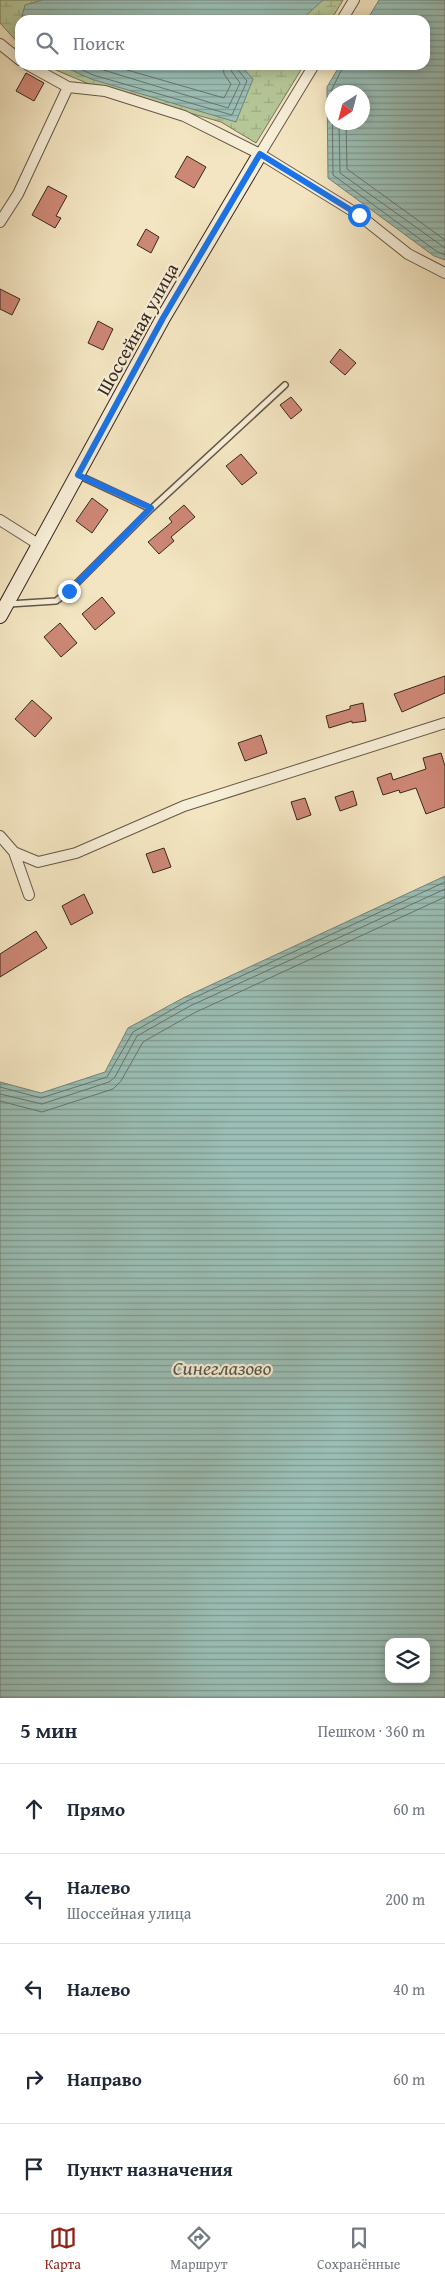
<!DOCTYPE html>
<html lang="ru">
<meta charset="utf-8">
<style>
:root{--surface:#fff;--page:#f6f6f7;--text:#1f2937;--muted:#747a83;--line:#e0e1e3;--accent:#8f2418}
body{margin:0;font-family:"Gentium Book Plus",serif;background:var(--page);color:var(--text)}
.controls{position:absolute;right:15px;bottom:15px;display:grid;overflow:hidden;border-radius:10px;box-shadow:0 2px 12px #0003}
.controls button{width:45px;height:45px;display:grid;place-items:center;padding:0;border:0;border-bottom:1px solid var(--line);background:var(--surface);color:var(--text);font:25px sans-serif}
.compass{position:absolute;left:325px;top:85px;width:45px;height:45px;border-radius:50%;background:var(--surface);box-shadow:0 2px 12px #0003;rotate:216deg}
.stop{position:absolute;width:15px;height:15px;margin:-11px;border:4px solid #1a73e8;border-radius:50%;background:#fff}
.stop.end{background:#1a73e8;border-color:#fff;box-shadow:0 1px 5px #0008}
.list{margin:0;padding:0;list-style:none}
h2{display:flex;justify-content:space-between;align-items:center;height:65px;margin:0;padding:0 20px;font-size:21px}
h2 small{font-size:16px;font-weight:400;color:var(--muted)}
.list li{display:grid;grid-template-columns:32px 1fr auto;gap:15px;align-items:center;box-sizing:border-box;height:90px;padding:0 20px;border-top:1px solid var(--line)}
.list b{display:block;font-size:19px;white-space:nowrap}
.list p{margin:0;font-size:16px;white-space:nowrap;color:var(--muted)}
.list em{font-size:16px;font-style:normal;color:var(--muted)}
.icon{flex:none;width:28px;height:28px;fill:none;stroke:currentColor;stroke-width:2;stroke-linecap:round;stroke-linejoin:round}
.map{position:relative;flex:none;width:445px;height:1698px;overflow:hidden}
.search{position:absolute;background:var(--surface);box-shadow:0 2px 12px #0003;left:15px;right:15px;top:15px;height:55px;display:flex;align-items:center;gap:12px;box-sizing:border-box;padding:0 18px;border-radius:15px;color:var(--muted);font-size:19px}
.sheet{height:515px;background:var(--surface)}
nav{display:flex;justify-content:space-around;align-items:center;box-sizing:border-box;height:70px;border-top:1px solid var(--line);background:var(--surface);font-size:14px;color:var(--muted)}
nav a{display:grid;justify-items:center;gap:2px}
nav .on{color:var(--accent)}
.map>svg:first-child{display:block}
.wetland{fill:url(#wetland-marsh);stroke:#76775c}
.water{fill:url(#water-rules);stroke:#73837a;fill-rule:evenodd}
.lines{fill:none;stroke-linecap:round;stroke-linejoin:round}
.shore{stroke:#69746b;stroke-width:1}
.building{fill:#cd8775;stroke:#372820}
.lane-casing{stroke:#665748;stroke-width:8}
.street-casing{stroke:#665748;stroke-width:12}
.secondary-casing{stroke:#372820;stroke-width:16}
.lane{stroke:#f7eed7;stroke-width:5}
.street{stroke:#f7eed7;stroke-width:10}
.secondary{stroke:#f7eed7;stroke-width:14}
.route{stroke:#1a73e8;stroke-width:6}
.labels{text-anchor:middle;stroke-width:4.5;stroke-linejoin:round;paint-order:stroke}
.street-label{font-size:19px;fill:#372820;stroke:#f7eed7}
.water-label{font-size:20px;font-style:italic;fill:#55554d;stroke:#f7eed7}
</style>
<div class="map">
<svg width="445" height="1698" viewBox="0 0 445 1698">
<defs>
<pattern id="wetland-marsh" width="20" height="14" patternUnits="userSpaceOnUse" patternTransform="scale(1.25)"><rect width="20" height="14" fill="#b5c697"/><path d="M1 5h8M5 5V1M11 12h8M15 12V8" fill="none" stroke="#9caa82"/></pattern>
<pattern id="water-rules" width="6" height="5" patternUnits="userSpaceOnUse" patternTransform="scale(1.25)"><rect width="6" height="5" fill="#9bbfb6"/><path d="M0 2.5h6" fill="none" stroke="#7f9b94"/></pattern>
</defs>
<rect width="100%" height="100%" fill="#f3e5c1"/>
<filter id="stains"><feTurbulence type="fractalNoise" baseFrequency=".004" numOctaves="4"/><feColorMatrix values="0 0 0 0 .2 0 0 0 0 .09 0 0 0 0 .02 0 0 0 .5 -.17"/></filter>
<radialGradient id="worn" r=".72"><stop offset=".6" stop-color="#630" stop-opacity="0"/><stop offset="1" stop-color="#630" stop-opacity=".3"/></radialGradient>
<path class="wetland" d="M0 0H343L331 20H20V45L0 23Z
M44 65H304L256 143 221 122 89 84Z"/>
<path class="water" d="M42 0H323L301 20H21L25 5Z
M379 0H445V260L434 256 328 178 327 87 340 65H425V20H367ZM362 92V122H332V92Z
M60 65H240L253 79 236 122 91 79Z
M445 876V1698H0V1082L41 1093 105 1072 128 1028 185 997ZM389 1642H426V1679H389Z"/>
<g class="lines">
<path class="shore" d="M72 65 93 75 232 115 247 81 238 70 237 65
M87 65 228 108 240 83 232 72 230 65
M110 65 224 98 231 84 224 74 223 65
M344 65 332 89 333 175 436 251 445 255
M339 122 340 173 445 248
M346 122 347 169 445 240
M0 1087 41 1098 107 1077 133 1032 187 1001 445 882
M0 1094 42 1104 109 1082 115 1077 137 1036 190 1006 445 889
M0 1101 42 1112 113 1089 121 1081 143 1042 194 1013 445 897"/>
</g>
<path class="building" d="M26 73 44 83 34 101 16 91Z
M187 156 206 167 194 188 175 177Z
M48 186 67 196 56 216 61 218 55 228 32 215Z
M146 229 159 237 151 253 137 245Z
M0 289 20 299 12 315 0 309Z
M98 321 113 329 103 350 88 343Z
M340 349 356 363 345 375 330 362Z
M291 397 302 410 291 419 280 405Z
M241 454 257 473 242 485 226 466Z
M92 498 108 510 92 533 76 521Z
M184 505 195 517 171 537 174 541 159 554 148 542 172 522 169 518Z
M102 597 115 613 95 630 82 614Z
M60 623 77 643 61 657 44 637Z
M445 676V693L402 712 394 694Z
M32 700 52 718 35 737 15 719Z
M363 703 366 721 352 723V721L329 728 326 716 350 709V706Z
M261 735 267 753 245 761 238 743Z
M441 753 445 766V807L426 814 416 788 400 793 399 790 383 795 377 778 391 773 393 780 426 769 423 758Z
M353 791 357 805 340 811 335 797Z
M305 798 311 815 297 820 291 802Z
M164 848 171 867 153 873 146 854Z
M84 894 93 913 71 925 62 906Z
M36 931 47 948 0 977V954Z"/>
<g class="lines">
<defs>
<path id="lane" d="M78 475 151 509 285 385
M9 604 56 601 69 591 151 509"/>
<path id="street" d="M342 20 354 0
M0 44 20 60
M28 65 68 87 105 91 184 116 260 154 359 215 408 254 445 273
M260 154 314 65
M0 222 18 194 68 87
M0 520 38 544
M0 836 14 852 29 895
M14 852 38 862 76 853 184 806 445 723"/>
<path id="secondary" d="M0 616 163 318 260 154"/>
</defs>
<use href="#lane" class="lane-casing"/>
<use href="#street" class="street-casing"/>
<use href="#secondary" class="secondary-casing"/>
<use href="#lane" class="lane"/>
<use href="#street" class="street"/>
<use href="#secondary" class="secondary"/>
</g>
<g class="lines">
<path class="route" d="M69 591 151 508 78 475 163 318 260 154 359 215"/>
</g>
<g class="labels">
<g class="street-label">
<text transform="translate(137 329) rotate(-61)" y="7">Шоссейная улица</text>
</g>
<g class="water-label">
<text x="222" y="1375">Синеглазово</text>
</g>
</g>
<rect width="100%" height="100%" filter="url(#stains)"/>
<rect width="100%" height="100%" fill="url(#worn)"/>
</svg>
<div class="controls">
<button><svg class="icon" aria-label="layers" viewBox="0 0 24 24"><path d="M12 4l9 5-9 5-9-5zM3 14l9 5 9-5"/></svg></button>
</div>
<svg class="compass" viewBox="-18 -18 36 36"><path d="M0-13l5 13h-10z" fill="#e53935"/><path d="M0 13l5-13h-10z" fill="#747a83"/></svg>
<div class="stop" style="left:359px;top:215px"></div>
<div class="stop end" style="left:69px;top:591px"></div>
<div class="search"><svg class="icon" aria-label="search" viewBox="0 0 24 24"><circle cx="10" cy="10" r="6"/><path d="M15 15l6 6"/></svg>Поиск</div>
</div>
<section class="sheet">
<h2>5 мин<small>Пешком · 360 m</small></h2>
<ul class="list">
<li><svg class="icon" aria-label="ahead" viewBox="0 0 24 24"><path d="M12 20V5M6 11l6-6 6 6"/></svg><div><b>Прямо</b></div><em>60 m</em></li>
<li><svg class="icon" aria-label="left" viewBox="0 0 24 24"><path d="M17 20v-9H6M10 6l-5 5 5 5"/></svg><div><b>Налево</b><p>Шоссейная улица</p></div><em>200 m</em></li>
<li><svg class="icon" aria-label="left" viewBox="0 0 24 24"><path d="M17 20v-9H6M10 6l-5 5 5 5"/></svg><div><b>Налево</b></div><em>40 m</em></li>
<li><svg class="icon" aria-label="right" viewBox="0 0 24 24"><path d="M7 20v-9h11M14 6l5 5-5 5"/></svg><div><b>Направо</b></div><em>60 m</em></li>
<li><svg class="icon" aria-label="arrive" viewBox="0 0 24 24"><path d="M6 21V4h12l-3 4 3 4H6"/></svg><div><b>Пункт назначения</b></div></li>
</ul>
</section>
<nav>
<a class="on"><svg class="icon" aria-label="map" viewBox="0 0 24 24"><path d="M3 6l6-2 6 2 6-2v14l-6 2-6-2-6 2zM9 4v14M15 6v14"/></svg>Карта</a>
<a><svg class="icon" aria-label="directions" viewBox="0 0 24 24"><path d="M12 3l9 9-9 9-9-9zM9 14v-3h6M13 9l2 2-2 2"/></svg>Маршрут</a>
<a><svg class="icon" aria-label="saved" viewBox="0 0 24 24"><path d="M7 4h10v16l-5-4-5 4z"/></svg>Сохранённые</a>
</nav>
